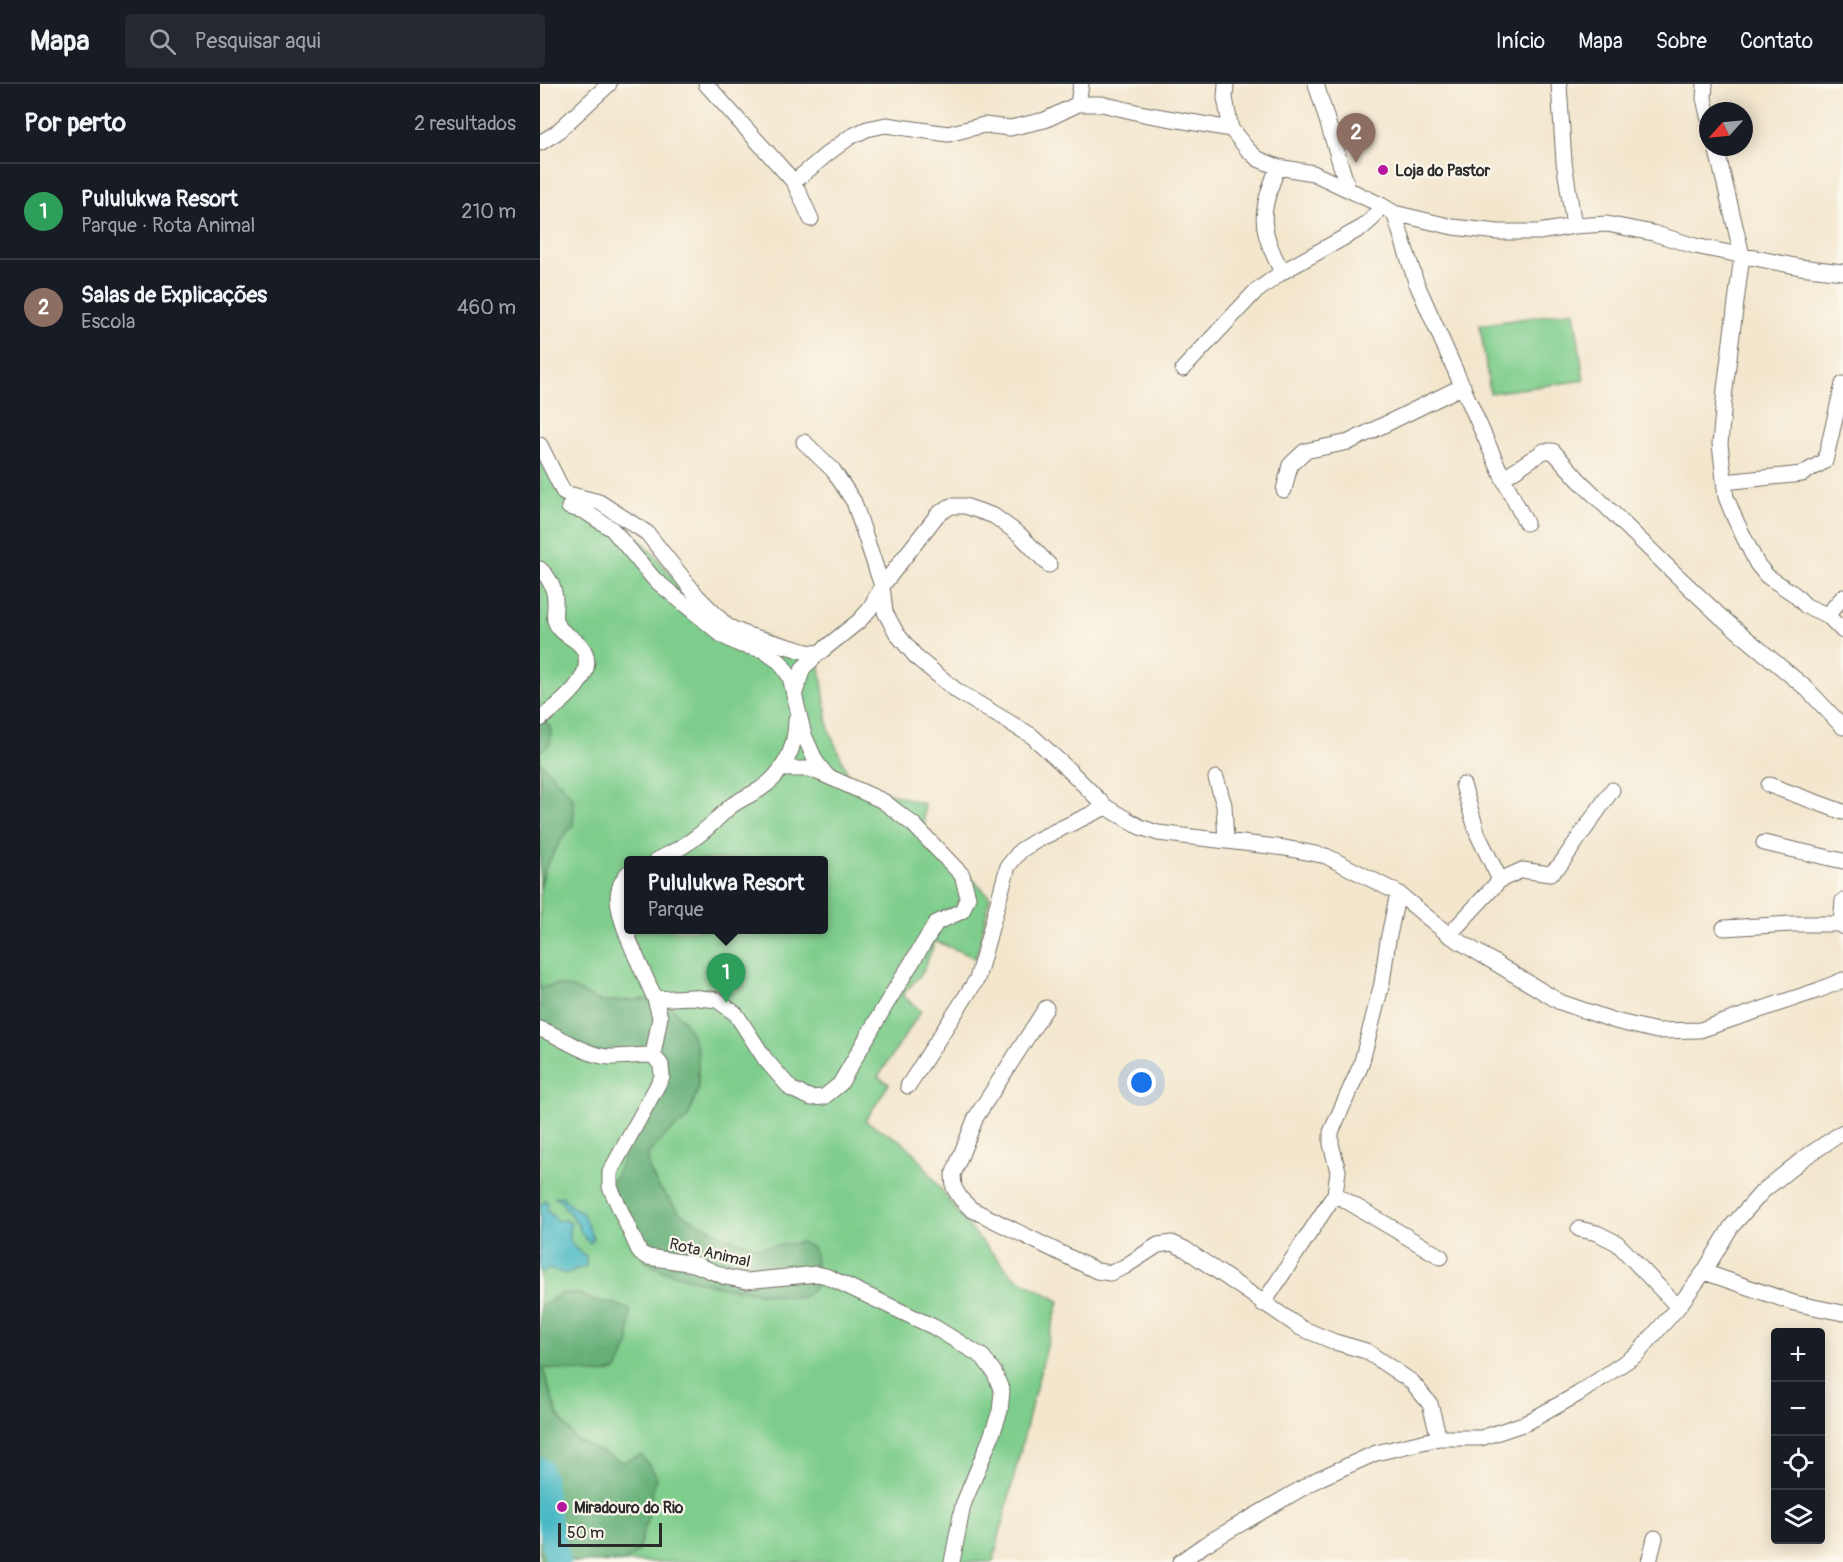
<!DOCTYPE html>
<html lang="pt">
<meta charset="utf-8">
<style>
:root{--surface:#171b24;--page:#242831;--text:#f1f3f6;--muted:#9ea1a6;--line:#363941;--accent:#0b8043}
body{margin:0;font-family:Pangolin,sans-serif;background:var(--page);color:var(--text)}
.controls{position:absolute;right:18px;bottom:18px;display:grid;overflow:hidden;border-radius:6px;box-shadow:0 3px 15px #0003}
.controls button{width:54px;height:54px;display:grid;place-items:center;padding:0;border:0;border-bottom:2px solid var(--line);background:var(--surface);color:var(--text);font:30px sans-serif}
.compass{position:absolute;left:1159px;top:18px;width:54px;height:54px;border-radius:50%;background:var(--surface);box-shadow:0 3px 15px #0003;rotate:243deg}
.scale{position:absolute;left:18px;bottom:15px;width:104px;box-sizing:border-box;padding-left:6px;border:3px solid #2b2b2b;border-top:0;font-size:16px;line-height:21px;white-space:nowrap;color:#2b2b2b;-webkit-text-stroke:4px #fbf7ec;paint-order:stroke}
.you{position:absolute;left:602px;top:999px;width:21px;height:21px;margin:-15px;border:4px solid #fff;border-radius:50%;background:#1a73e8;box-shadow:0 0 0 9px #1a73e833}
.badge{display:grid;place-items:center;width:39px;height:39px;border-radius:50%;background:var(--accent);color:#fff;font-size:20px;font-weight:700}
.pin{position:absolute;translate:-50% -50px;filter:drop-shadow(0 2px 3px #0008)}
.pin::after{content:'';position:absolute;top:32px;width:21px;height:18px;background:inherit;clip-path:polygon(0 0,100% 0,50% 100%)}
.popup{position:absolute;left:84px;top:772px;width:204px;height:78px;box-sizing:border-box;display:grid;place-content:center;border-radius:6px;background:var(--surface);filter:drop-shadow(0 2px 4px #0005);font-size:20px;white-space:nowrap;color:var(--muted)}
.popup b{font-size:22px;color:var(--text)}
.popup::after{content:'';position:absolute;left:50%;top:100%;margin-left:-12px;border:12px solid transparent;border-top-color:var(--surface)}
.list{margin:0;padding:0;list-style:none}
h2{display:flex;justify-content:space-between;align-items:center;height:78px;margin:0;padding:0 24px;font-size:26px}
h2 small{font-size:20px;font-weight:400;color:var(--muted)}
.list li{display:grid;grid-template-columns:39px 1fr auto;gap:18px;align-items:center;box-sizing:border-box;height:96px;padding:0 24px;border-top:2px solid var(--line)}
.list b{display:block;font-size:22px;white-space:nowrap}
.list p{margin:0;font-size:20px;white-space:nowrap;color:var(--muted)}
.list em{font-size:20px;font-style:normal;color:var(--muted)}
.icon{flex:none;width:33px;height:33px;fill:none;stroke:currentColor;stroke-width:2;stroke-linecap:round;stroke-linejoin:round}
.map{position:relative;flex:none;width:1303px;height:1478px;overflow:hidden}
header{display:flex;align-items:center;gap:36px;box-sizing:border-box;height:84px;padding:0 30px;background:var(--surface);border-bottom:2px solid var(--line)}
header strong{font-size:28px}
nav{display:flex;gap:33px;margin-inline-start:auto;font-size:21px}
.search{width:420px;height:54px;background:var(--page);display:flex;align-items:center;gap:15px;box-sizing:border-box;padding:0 21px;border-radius:6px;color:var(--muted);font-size:22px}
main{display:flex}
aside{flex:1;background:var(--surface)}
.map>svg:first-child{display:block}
.green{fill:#7ecd8c;stroke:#547c5c;stroke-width:1.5;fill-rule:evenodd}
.forest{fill:#66b078;stroke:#486e52;stroke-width:1.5}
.water{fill:#4bb9c5;stroke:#3b7278;stroke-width:1.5}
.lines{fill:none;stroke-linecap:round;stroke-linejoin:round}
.river{stroke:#4bb9c5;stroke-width:24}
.minor-casing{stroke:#716c64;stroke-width:17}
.minor{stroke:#fff;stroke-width:15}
.poi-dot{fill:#b5179e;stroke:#fbf7ec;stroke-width:2}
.labels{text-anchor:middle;stroke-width:4.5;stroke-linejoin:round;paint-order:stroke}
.poi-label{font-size:16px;font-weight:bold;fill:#2b2b2b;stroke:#fbf7ec;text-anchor:start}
.street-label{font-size:16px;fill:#2b2b2b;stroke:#fbf7ec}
</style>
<header>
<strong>Mapa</strong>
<div class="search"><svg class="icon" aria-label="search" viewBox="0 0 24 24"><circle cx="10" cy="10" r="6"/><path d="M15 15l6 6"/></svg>Pesquisar aqui</div>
<nav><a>Início</a><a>Mapa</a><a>Sobre</a><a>Contato</a></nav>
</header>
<main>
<aside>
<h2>Por perto<small>2 resultados</small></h2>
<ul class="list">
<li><span class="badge" style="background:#2e9e5b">1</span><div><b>Pululukwa Resort</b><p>Parque · Rota Animal</p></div><em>210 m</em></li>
<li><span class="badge" style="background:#8d6e63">2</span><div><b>Salas de Explicações</b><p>Escola</p></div><em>460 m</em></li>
</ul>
</aside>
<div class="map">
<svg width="1303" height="1478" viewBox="0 0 1303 1478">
<rect width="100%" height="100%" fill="#fbf7ec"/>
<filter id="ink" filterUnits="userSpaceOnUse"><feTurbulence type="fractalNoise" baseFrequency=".0167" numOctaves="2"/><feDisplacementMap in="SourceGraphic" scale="12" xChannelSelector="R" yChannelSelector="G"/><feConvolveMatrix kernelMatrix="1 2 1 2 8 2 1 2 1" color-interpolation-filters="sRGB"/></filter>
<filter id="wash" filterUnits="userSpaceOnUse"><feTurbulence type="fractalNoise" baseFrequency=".008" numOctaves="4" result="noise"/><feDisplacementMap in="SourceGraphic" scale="24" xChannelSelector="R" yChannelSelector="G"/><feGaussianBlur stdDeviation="1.35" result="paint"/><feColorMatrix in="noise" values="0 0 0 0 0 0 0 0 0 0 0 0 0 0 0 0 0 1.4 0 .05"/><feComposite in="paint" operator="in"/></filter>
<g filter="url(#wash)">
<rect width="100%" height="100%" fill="#f3e6cd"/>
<path class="green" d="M1034 227 1044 296 950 309 940 241Z
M0 368 22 412 59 423 101 455 160 525 279 576 289 646 311 697 384 720V745L450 813 436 874 395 857 383 888 362 911 381 927 338 993 349 1000 325 1037 361 1057 375 1069 422 1135 473 1192 519 1217 493 1315 453 1478H0ZM88 776H284V846H88Z"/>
<path class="forest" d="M2 634C12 642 12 648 10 660L0 667V635Z
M0 678 24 703 33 715 34 728 33 741 22 754 5 785 0 805Z
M18 901 32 904 62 918 123 914 144 937 152 951 158 968V1005L148 1034 126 1051 108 1070 109 1084 117 1101 141 1130 184 1152 219 1164 261 1158 274 1164 277 1190 273 1206 261 1214 217 1209 178 1202 125 1188 106 1178 70 1103 122 993 113 971 69 973 0 945V903Z
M22 1209 39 1210 54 1217 72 1219 90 1226 89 1261 77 1286 63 1290 3 1284 17 1330 36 1356 82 1378 101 1371 116 1391 107 1436 98 1468 84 1478H0V1223Z"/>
<path class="water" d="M22 1112 31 1122 42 1128 53 1154 51 1159C41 1154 40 1143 34 1135 29 1128 24 1123 20 1115L14 1113Z
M5 1116 8 1119 7 1125 18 1137 25 1136 31 1139C25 1156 32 1163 46 1172V1182C40 1185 33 1185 27 1190L8 1185 4 1189 0 1187V1123Z"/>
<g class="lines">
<path class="river" d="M0 1385 3 1394 6 1423 18 1478"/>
</g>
</g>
<g filter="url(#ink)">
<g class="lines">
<defs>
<path id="minor" d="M166 0 254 98 271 135
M686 0 685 14 691 45 708 66 718 75 738 83 773 89 841 121 854 129 913 143 958 148H999L1034 142 1067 140 1113 149 1155 162 1260 183 1303 188
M776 0 808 105
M1019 0 1024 78 1034 142
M1165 0 1164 14 1168 32
M538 20 541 0
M0 59 16 49 69 0
M1176 63 1202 171 1185 305 1180 360 1186 413 1195 435 1217 480 1227 492 1254 510 1266 522 1287 531 1303 547
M738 83C719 130 719 143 742 188
M254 98 287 70 310 53 327 45 346 41 408 50 444 41 470 44 505 36 538 20H562L604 30 691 45
M854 129 876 198 963 394 986 439
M643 285 714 209 742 188 823 143 832 135 841 121
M264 358 293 386 314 418 342 502 345 528 357 550 377 574 417 607 492 652 530 687 566 723 600 743 618 749 745 764 786 772 858 809 909 851 1020 918 1075 937 1117 947 1160 946 1279 906 1303 896
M0 361 24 409 59 418 107 449 157 512 187 542 207 551 267 568 279 569 319 537 329 526 342 502 398 430 411 422H425L454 432 480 451 509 481
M963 394 1004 367H1013L1039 396 1129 484 1181 533 1267 605 1303 643
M1184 398 1262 390 1285 377 1303 300
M744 406 750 381 765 367 809 358 923 302
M29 423 44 427 72 445 114 495 183 552 201 561 223 566 240 578 250 593 264 651 276 678 287 692 343 717 374 741 422 791 428 813 422 827 396 839 345 922 300 1000 284 1013 271 1014 251 1005 225 975 196 930 177 916 151 913 115 915 120 933 113 971
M0 485C11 495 16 507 15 522 15 526 14 532 15 536 18 549 34 553 41 562 62 589 19 621 0 635
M1287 531 1303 513
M254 612 263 584 279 569
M241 685H270L285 691
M676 694 684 721 686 757
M923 701 938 751 960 796
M1229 701 1303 728
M1224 759 1303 777
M117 776C132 769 147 761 160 750 171 742 180 731 191 722 199 716 210 711 219 706 244 690 256 664 256 635
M88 789C82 796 78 804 78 814 79 842 104 888 115 915
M1303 817 1301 840 1303 843
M1184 844 1252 840H1301
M909 851 960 796 982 786 1010 790 1020 781 1072 706
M506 924 436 1033 413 1091 414 1104 421 1115 431 1125 557 1187 570 1189 584 1183 618 1161 632 1159 645 1165 761 1244 795 1258 826 1267 872 1298 890 1320 899 1354
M0 945C23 953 45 972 70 973 84 973 99 971 113 971
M113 971 121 981 122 993 70 1088V1103L100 1169 108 1173 154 1180 186 1193 206 1197 277 1190 286 1192 394 1243 443 1273 454 1288 462 1307 460 1327 451 1353 423 1421 412 1478
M368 1002 437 895 468 782 481 766 499 755 566 723
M795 1110 901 1173
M1039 1145 1057 1149 1077 1159 1138 1223
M1164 1188 1254 1219 1303 1229
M723 1220 795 1110 798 1087 791 1060V1048L821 981 842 899 848 856 858 809
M640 1478 664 1461 778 1395 836 1369 899 1354H941L986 1339 1038 1310 1097 1270 1138 1223 1164 1188 1191 1143 1223 1107 1264 1074 1303 1048
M1109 1478 1115 1454"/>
</defs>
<use href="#minor" class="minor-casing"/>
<use href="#minor" class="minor"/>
</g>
</g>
<g class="poi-dot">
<circle cx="843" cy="86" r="6"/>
<circle cx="22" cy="1423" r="6"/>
</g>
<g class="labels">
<g class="poi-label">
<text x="855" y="92">Loja do Pastor</text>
<text x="34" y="1429">Miradouro do Rio</text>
</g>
<g class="street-label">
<text transform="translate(170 1168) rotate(13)" y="6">Rota Animal</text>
</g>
</g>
</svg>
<div class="controls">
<button>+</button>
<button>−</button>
<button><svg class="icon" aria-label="locate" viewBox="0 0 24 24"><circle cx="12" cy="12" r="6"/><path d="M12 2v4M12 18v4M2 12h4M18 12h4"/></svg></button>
<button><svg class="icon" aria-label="layers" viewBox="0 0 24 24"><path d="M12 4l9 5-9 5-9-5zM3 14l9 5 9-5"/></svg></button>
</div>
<svg class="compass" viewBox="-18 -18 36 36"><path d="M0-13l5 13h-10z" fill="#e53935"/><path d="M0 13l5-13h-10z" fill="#9ea1a6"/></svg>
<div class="scale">50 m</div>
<div class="you"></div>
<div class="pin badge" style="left:186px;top:919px;background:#2e9e5b">1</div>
<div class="popup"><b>Pululukwa Resort</b>Parque</div>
<div class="pin badge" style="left:816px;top:79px;background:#8d6e63">2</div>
</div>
</main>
